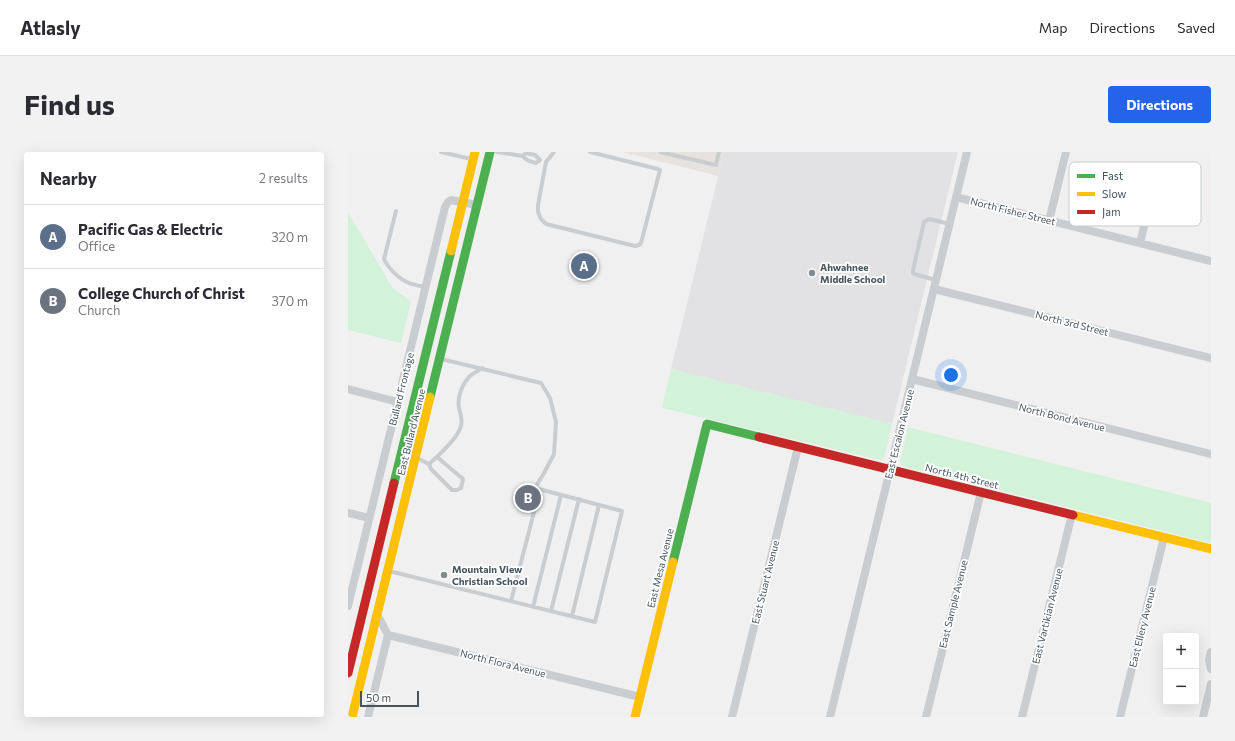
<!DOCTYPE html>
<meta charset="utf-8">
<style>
:root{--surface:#fff;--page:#f2f2f3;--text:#2b2b33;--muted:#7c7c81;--line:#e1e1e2;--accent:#2563eb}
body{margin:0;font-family:Commissioner,sans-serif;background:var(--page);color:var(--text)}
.controls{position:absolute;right:12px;bottom:12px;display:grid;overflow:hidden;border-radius:4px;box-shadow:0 4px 16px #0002}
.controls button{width:36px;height:36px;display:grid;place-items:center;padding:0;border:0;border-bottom:1px solid var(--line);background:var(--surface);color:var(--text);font:20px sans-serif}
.scale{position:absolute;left:12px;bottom:10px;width:59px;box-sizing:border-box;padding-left:4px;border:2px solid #45565f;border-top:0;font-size:11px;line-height:14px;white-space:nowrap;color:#45565f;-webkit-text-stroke:3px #fff;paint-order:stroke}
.you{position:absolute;left:603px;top:223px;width:14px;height:14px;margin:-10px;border:3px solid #fff;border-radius:50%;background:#1a73e8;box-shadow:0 0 0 6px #1a73e833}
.badge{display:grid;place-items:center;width:26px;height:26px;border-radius:50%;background:var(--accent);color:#fff;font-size:13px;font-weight:700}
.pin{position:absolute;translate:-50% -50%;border:2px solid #fff;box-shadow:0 1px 4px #0006}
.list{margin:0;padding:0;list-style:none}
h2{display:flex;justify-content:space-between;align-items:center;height:52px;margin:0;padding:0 16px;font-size:17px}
h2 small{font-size:13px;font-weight:400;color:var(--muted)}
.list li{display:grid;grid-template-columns:26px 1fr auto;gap:12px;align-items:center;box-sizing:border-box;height:64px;padding:0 16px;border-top:1px solid var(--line)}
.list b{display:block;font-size:15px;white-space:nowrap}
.list p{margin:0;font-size:13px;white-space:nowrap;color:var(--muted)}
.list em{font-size:13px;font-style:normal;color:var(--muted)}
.map{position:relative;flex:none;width:863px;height:565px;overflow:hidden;border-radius:4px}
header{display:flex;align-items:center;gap:24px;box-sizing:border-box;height:56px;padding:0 20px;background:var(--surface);border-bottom:1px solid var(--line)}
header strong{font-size:19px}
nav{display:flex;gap:22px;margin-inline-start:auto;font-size:14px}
.intro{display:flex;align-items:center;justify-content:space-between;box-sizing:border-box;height:96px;padding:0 24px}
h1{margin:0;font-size:28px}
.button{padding:10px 18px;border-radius:4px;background:var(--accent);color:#fff;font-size:14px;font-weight:700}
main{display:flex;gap:24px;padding:0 24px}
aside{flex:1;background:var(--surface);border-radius:4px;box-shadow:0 4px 16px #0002}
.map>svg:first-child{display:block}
.commercial{fill:#e6e2dd}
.education{fill:#e2e1e3}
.green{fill:#d3f2da}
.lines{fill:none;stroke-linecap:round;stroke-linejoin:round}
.lane{stroke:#cacdd0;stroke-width:4}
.street{stroke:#cacdd0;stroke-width:8}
.fast{stroke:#4caf50;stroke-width:9}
.slow{stroke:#ffc107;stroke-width:9}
.jam{stroke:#c62828;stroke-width:9}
.poi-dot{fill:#818c92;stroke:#fff;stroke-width:1.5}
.labels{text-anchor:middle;stroke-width:3.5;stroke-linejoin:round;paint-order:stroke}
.street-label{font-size:10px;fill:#45565f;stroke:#fff}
.poi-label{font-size:10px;font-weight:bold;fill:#45565f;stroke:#fff;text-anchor:start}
.key{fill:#fff;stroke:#c7cccf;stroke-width:1}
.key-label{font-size:11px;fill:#45565f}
</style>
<header>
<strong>Atlasly</strong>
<nav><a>Map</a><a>Directions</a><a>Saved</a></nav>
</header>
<div class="intro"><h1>Find us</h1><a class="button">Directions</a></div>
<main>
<aside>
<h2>Nearby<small>2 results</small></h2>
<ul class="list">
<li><span class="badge" style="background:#5c6f8a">A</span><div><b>Pacific Gas &amp; Electric</b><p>Office</p></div><em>320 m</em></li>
<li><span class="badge" style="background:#6b7280">B</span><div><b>College Church of Christ</b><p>Church</p></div><em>370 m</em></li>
</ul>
</aside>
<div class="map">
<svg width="863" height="565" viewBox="0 0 863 565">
<rect width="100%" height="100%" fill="#f1f0f0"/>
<path class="commercial" d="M275 0H376L370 24Z"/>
<path class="education" d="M376 0H610L544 272 323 217Z"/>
<path class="green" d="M0 60 44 135 63 150 53 191 0 178Z
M323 217 544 272 536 306 532 308 314 256Z
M560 275 863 351V391L554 314 552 310Z"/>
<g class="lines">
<path class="lane" d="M93 0 123 7
M149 0 175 4C178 9 183 10 188 11L192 8 187 3 178 1 175 4
M206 0 198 10 190 53V60L193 67 198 72 287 94 291 93 293 91 312 18 310 17 242 0
M312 0 368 13 371 0
M48 59 36 107C40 116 51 127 61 131 66 133 72 134 77 135
M588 128 569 123 565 121V118L576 70 581 67 602 72
M89 305 115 327 113 336 109 338H104L83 317 81 312C91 303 107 289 112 277 115 270 113 264 111 256 109 245 114 233 121 225 125 221 130 219 134 216
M69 306 81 312
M41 419 247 470 274 359 187 336 196 321 206 302 208 270 202 246 193 231 93 207
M163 449 192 337
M185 455 213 343
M203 459 231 347
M224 464 251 353"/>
<path class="street" d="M608 45 863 109
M701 69 718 0
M792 91 809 22
M586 137 863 206
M564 227 863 302
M0 237 50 250
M0 361 21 366
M0 454 97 55 100 50 103 48 129 53
M29 462 40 483 292 545
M863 500 861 508 863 517
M20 565 40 483
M384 565 450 295
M482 565 619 0
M578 565 633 340
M674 565 724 362
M772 565 816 385
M855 565 863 532"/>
<path class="fast" d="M82 245 142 0
M46 331 103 99
M325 410 359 272 411 285"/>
<path class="slow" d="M103 99 127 0
M725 363 863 397
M4 565 82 245
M287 565 325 410"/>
<path class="jam" d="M411 285 725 363
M0 521 46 331"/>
</g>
<g class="poi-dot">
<circle cx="464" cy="121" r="4"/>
<circle cx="96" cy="423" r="4"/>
</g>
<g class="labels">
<g class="street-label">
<text transform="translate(665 59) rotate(14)" y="4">North Fisher Street</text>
<text transform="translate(724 171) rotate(14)" y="4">North 3rd Street</text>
<text transform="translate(53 237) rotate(-76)" y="4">Bullard Frontage</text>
<text transform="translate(714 265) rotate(14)" y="4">North Bond Avenue</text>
<text transform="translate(63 280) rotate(-76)" y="4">East Bullard Avenue</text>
<text transform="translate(551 282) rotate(-76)" y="4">East Escalon Avenue</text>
<text transform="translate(614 324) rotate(14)" y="4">North 4th Street</text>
<text transform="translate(312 416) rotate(-76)" y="4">East Mesa Avenue</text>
<text transform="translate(417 430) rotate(-76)" y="4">East Stuart Avenue</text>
<text transform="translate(605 452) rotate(-76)" y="4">East Sample Avenue</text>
<text transform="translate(699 464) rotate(-76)" y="4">East Vartikian Avenue</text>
<text transform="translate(794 475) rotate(-76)" y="4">East Ellery Avenue</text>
<text transform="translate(155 511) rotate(14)" y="4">North Flora Avenue</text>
</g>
<g class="poi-label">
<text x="472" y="119">Ahwahnee<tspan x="472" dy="12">Middle School</tspan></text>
<text x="104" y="421">Mountain View<tspan x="104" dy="12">Christian School</tspan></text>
</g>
</g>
<rect x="721" y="10" width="132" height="64" rx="6" class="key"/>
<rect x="729" y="22" width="18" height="4" fill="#4caf50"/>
<rect x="729" y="40" width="18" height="4" fill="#ffc107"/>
<rect x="729" y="58" width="18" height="4" fill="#c62828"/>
<g class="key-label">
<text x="754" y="28">Fast</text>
<text x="754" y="46">Slow</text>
<text x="754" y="64">Jam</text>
</g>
</svg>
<div class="controls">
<button>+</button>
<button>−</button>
</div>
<div class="scale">50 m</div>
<div class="you"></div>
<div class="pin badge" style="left:236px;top:114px;background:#5c6f8a">A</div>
<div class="pin badge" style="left:180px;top:346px;background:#6b7280">B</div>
</div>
</main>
